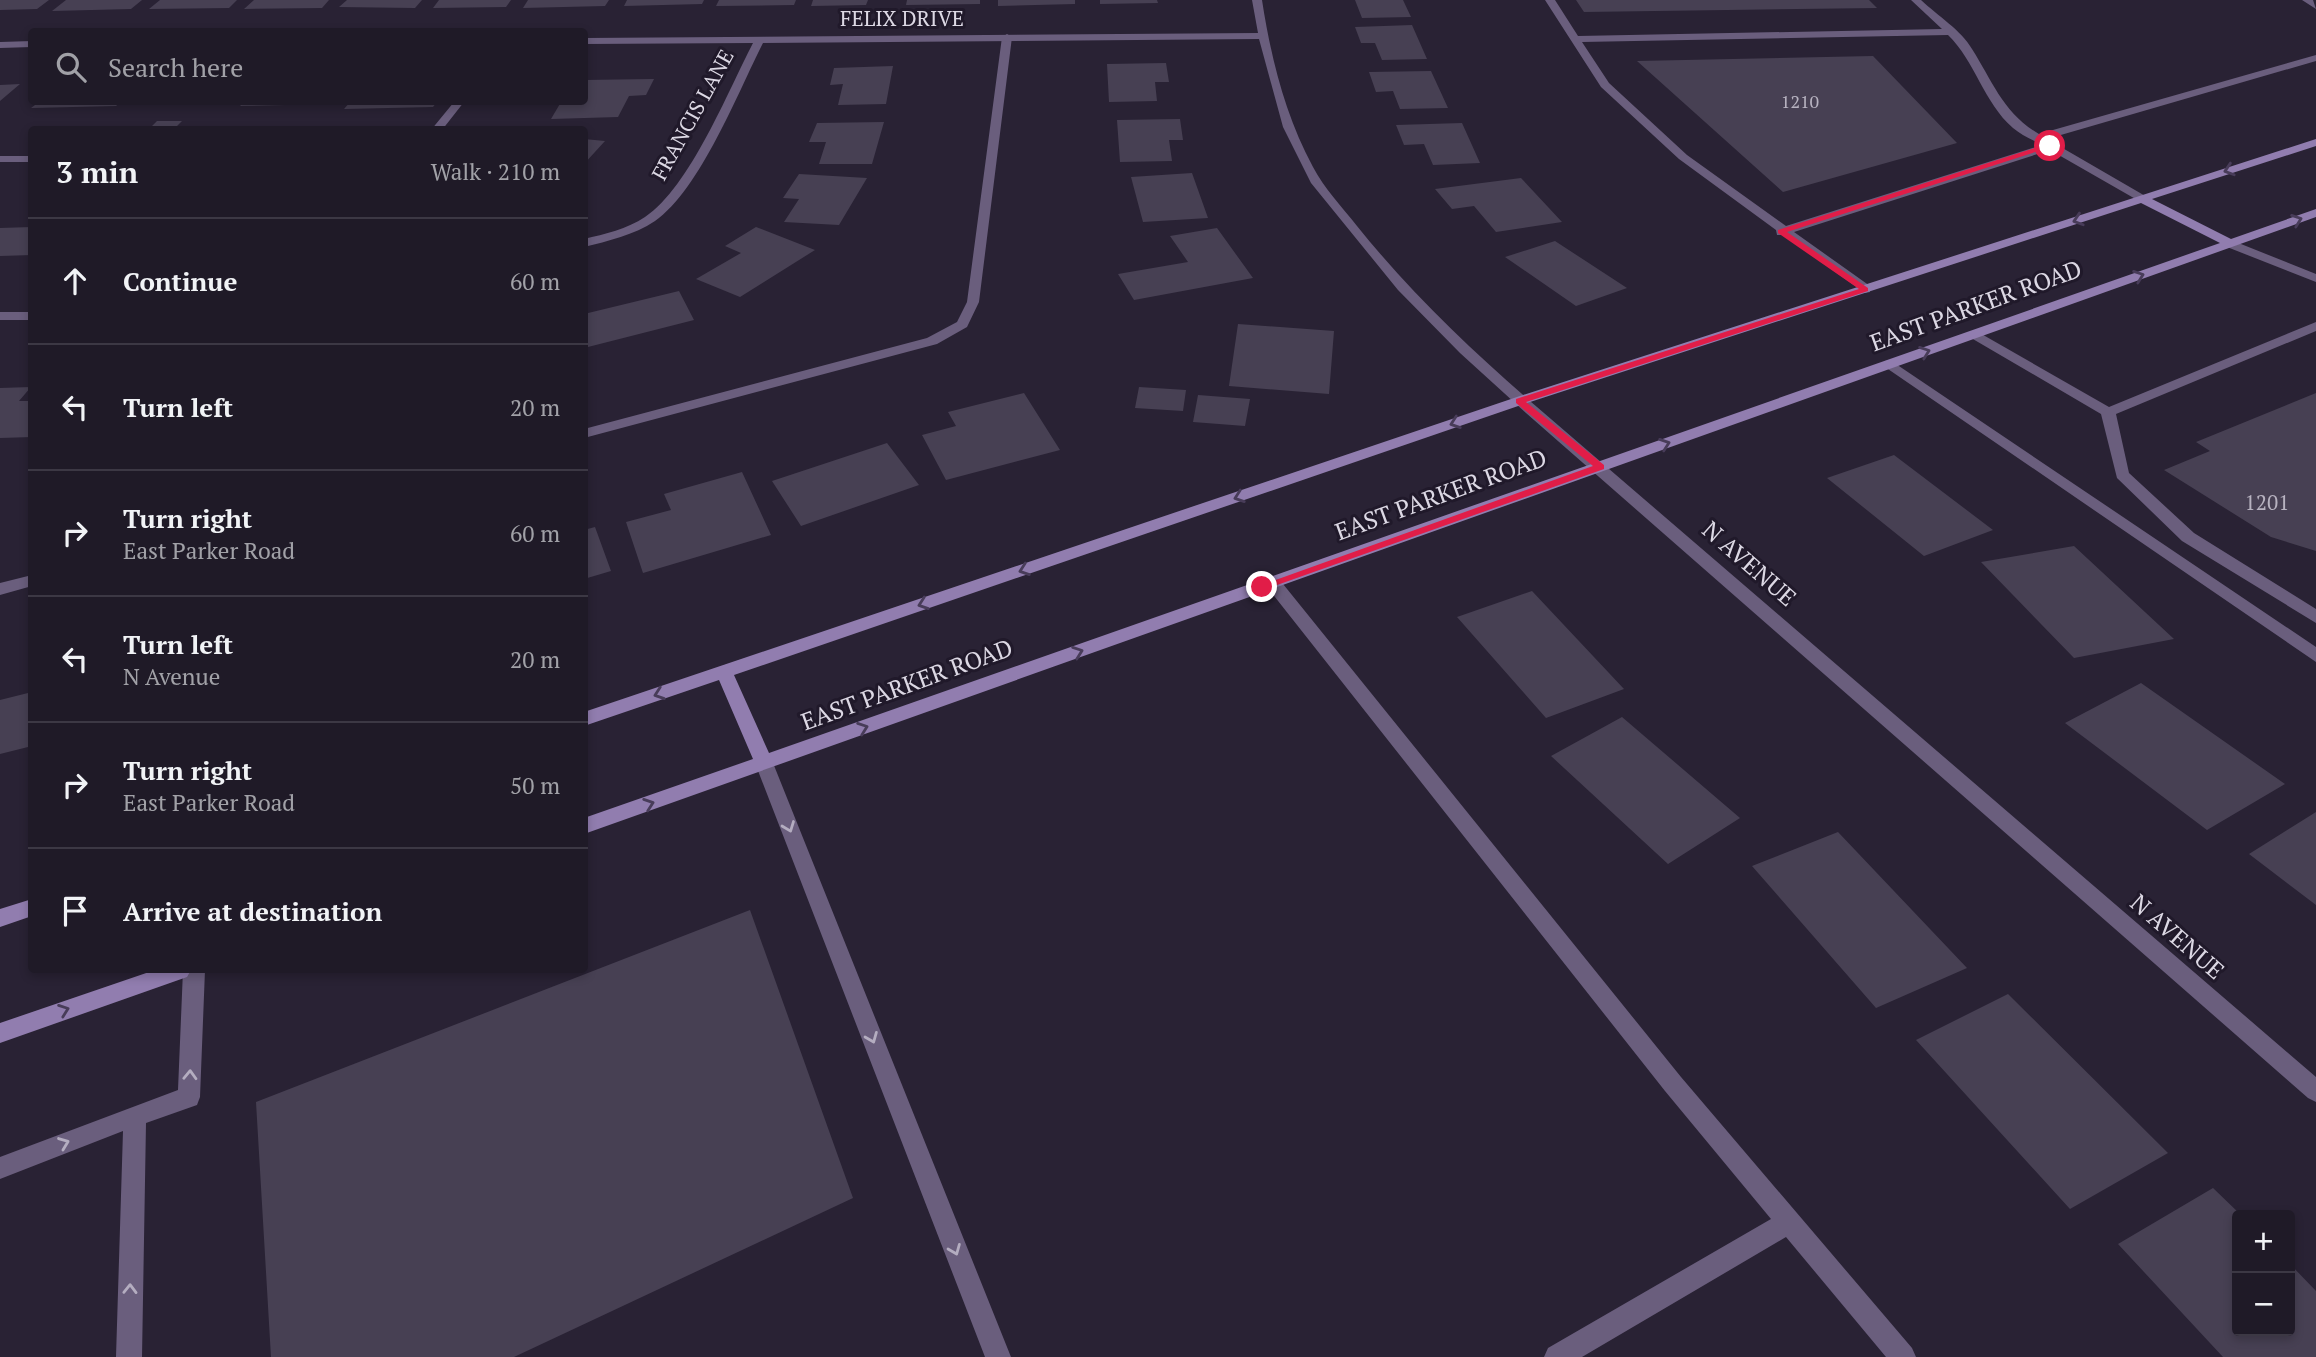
<!DOCTYPE html>
<meta charset="utf-8">
<style>
:root{--surface:#1f1a27;--page:#2c2733;--text:#f1f3f6;--muted:#a1a1a7;--line:#3c3844}
body{margin:0;font-family:"PT Serif",serif;background:var(--page);color:var(--text)}
.controls{position:absolute;right:21px;bottom:21px;display:grid;overflow:hidden;border-radius:7px;box-shadow:0 4px 10px #0003}
.controls button{width:63px;height:63px;display:grid;place-items:center;padding:0;border:0;border-bottom:2px solid var(--line);background:var(--surface);color:var(--text);font:35px sans-serif}
.stop{position:absolute;width:21px;height:21px;margin:-16px;border:5px solid #e11d48;border-radius:50%;background:#fff}
.stop.end{background:#e11d48;border-color:#fff;box-shadow:0 2px 7px #0008}
.list{margin:0;padding:0;list-style:none}
h2{display:flex;justify-content:space-between;align-items:center;height:91px;margin:0;padding:0 28px;font-size:30px}
h2 small{font-size:23px;font-weight:400;color:var(--muted)}
.list li{display:grid;grid-template-columns:46px 1fr auto;gap:21px;align-items:center;box-sizing:border-box;height:126px;padding:0 28px;border-top:2px solid var(--line)}
.list b{display:block;font-size:26px;white-space:nowrap}
.list p{margin:0;font-size:23px;white-space:nowrap;color:var(--muted)}
.list em{font-size:23px;font-style:normal;color:var(--muted)}
.icon{flex:none;width:38px;height:38px;fill:none;stroke:currentColor;stroke-width:2;stroke-linecap:round;stroke-linejoin:round}
.map{position:relative;flex:none;width:2316px;height:1357px;overflow:hidden}
.search{position:absolute;background:var(--surface);box-shadow:0 4px 10px #0003;left:28px;top:28px;width:560px;height:77px;display:flex;align-items:center;gap:18px;box-sizing:border-box;padding:0 24px;border-radius:7px;color:var(--muted);font-size:26px}
.panel{position:absolute;background:var(--surface);box-shadow:0 4px 10px #0003;left:28px;top:126px;width:560px;height:847px;border-radius:7px}
.map>svg:first-child{display:block}
.building{fill:#474053}
.lines{fill:none;stroke-linecap:round;stroke-linejoin:round}
.lane{fill:#6a5e7d;fill-rule:evenodd}
.street{fill:#6a5e7d;fill-rule:evenodd}
.secondary{fill:#917daf;fill-rule:evenodd}
.oneway{stroke:#483c59}
.oneway2{stroke:#b4adc0}
.route{fill:#e11d48}
.labels{text-anchor:middle;stroke-width:6;stroke-linejoin:round;paint-order:stroke}
.far-number-label{font-size:18px;fill:#b7b2c0}
.far-street-label{font-size:21px;fill:#dcd8e4;stroke:#20192a}
.number-label{font-size:21px;fill:#b7b2c0}
.street-label{font-size:24px;fill:#dcd8e4;stroke:#20192a}
</style>
<div class="map">
<svg width="2316" height="1357" viewBox="0 0 2316 1357">
<rect width="100%" height="100%" fill="#292234"/>
<path class="building" d="M0 0H49L37 9 0 10Z
M66 0H142L131 9 52 11Z
M160 0H237L229 8 149 9Z
M254 0H329L322 8 244 9Z
M347 0H422L415 8 339 7Z
M439 0H511L506 7 433 8Z
M528 0H609L605 6 523 8Z
M627 0H704L702 4 624 6Z
M719 0H796L794 5 716 6Z
M813 0H868L866 5 811 6Z
M907 0H980V4L906 5Z
M998 0H1075V4L998 6Z
M1100 0H1157L1158 3 1100 4Z
M1355 0H1403L1411 17 1362 18Z
M1576 0H1869L1877 8 1584 12Z
M1412 25 1427 59 1382 60 1375 43H1361L1355 27Z
M1873 56 1957 143 1783 192 1637 61Z
M1166 63 1169 82H1155L1157 101 1109 102 1107 64Z
M893 66 886 104 838 105 843 84 830 85 834 68Z
M1431 71 1448 108 1400 109 1393 91 1376 92 1369 72Z
M654 79 646 95 629 96 618 117 551 119 561 102H584V80Z
M20 84 0 101V85Z
M39 102H121L116 106 31 108Z
M244 102H329L327 104 240 106Z
M350 102H437L433 107 344 109Z
M1180 119 1183 140H1169L1172 161 1120 162 1117 120Z
M157 121H182L173 130H148Z
M884 122 872 164H819L826 142H809L817 123Z
M1462 123 1480 163 1433 165 1424 144 1404 145 1396 125Z
M584 139 605 141 584 164Z
M1192 173 1208 218 1143 222 1131 177Z
M799 174 867 178 839 225 784 222 799 199 783 198Z
M1521 178 1562 222 1496 232 1474 206 1452 209 1435 189Z
M32 227V255L0 256V228Z
M756 227 815 250 740 297 696 279 741 253 725 246Z
M1217 228 1253 278 1134 300 1118 274 1188 262 1170 236Z
M1555 241 1627 288 1576 306 1505 257Z
M679 291 694 320 584 348V314Z
M1238 324 1334 331 1329 394 1229 386Z
M31 387 19 401H32V437L0 438V388Z
M1139 387 1186 390 1183 411 1135 408Z
M1024 393 1060 450 946 480 922 435 956 426 948 412Z
M2316 393V551L2271 537 2164 470 2210 451 2196 442Z
M1198 395 1250 399 1245 426 1193 422Z
M887 443 919 485 801 526 772 481Z
M1894 455 1993 530 1924 556 1827 478Z
M742 472 771 535 643 573 626 522 671 510 664 494Z
M595 527 611 571 584 579V530Z
M2074 546 2174 639 2074 658 1981 562Z
M1532 591 1624 689 1546 718 1457 617Z
M2141 683 2285 784 2207 830 2065 723Z
M32 692V746L0 754V700Z
M1622 717 1740 818 1668 864 1551 756Z
M2316 812V905L2249 854Z
M1838 832 1967 968 1876 1008 1752 866Z
M750 910 853 1198 514 1357H271L256 1102Z
M2008 994 2168 1153 2070 1209 1916 1040Z
M2213 1188 2241 1215H2237V1331H2290V1264L2316 1291V1357H2223L2118 1244Z"/>
<g class="lines">
<path class="lane" d="M1545 0H1555L1578 36 1942 29 1911 0H1921C1938 16 1961 30 1972 49 1993 82 2003 113 2039 134L2316 55V61L2047 139 2147 197V201H2139L2050 150 1794 232 1870 286V292L1865 293 1783 235H1777L1776 230 1679 159 1601 87ZM1948 35C1975 61 1984 103 2013 128 2021 135 2033 140 2042 145L1786 226 1687 155 1609 83 1582 42Z
M2302 0H2313L2316 9Z
M1007 34 1012 37 979 302 967 327 937 344 584 438V429L927 338 957 322 967 302 1002 37Z
M454 102H464L442 130H431Z
M0 156H32V162H0Z
M2231 240 2316 274V282L2227 247V241Z
M2316 322V331L2116 414 2129 473 2194 533 2316 609V623L2182 541 2117 478 2101 414 1966 335 1968 332H1978L2109 407Z
M1890 360 2316 647V662L1885 367V361Z
M32 575V586L0 595V583Z
M1273 577 1279 579 1681 1077 1912 1348 1916 1357H1886L1786 1237 1582 1357H1544L1548 1348 1771 1219 1665 1091 1267 587 1265 583Z
M764 756 771 758 773 763 1011 1357H985L755 763 757 758Z
M183 970H205L200 1097 197 1105 146 1123 142 1357H116L123 1131 0 1179V1157L178 1090Z"/>
<path class="street" d="M1252 0H1262C1271 58 1285 115 1313 167 1324 188 1342 207 1357 226 1411 293 1472 351 1537 407L2316 1077V1102L2308 1098 1526 413 1460 353 1398 290 1311 183 1283 127 1259 39 763 43C738 92 700 190 655 221 634 235 608 241 584 247V239C605 234 627 229 645 217 690 187 728 91 753 43L584 44V38L1258 33Z
M32 41V47L0 48V42Z
M0 312H32V320H0Z"/>
<path class="secondary" d="M2316 139V146L2152 199 2231 239 2316 209V217L584 834V818L753 759 719 680 584 726V712L1514 398ZM2141 203 2220 243 769 753 734 675 1524 404Z
M32 899V916L0 927V909Z
M155 970H191L187 977 0 1043V1023Z"/>
</g>
<defs><path id="oneway-chevron" d="M-2-3.5L2.5 0L-2 3.5" fill="none" stroke-width="1.6" stroke-linecap="round" stroke-linejoin="round" transform="scale(1.75)"/></defs>
<g class="oneway">
<use href="#oneway-chevron" transform="translate(2229 170) rotate(162)"/>
<use href="#oneway-chevron" transform="translate(2078 220) rotate(162)"/>
<use href="#oneway-chevron" transform="translate(2297 220) rotate(-20)"/>
<use href="#oneway-chevron" transform="translate(2139 276) rotate(-20)"/>
<use href="#oneway-chevron" transform="translate(1925 352) rotate(-20)"/>
<use href="#oneway-chevron" transform="translate(1455 423) rotate(161)"/>
<use href="#oneway-chevron" transform="translate(1665 444) rotate(-19)"/>
<use href="#oneway-chevron" transform="translate(1239 497) rotate(161)"/>
<use href="#oneway-chevron" transform="translate(1024 570) rotate(161)"/>
<use href="#oneway-chevron" transform="translate(923 604) rotate(161)"/>
<use href="#oneway-chevron" transform="translate(1078 652) rotate(-20)"/>
<use href="#oneway-chevron" transform="translate(659 694) rotate(161)"/>
<use href="#oneway-chevron" transform="translate(863 728) rotate(-20)"/>
<use href="#oneway-chevron" transform="translate(649 804) rotate(-19)"/>
<use href="#oneway-chevron" transform="translate(64 1010) rotate(-20)"/>
</g>
<g class="oneway2">
<use href="#oneway-chevron" transform="translate(789 827) rotate(69)"/>
<use href="#oneway-chevron" transform="translate(872 1038) rotate(68)"/>
<use href="#oneway-chevron" transform="translate(190 1075) rotate(-88)"/>
<use href="#oneway-chevron" transform="translate(64 1143) rotate(-21)"/>
<use href="#oneway-chevron" transform="translate(955 1250) rotate(68)"/>
<use href="#oneway-chevron" transform="translate(130 1289) rotate(-89)"/>
</g>
<path class="route" d="M2047 144 2054 146 1787 232 1868 288V291L1526 402 1604 465V469L1266 589 1256 587 1593 466 1516 403V399L1859 289 1778 233V230Z"/>
<g class="labels">
<g class="far-number-label">
<text x="1800" y="108">1210</text>
</g>
<g class="far-street-label">
<text x="902" y="26">FELIX DRIVE</text>
<text transform="translate(693 115) rotate(-61)" y="7">FRANCIS LANE</text>
</g>
<g class="number-label">
<text x="2267" y="510">1201</text>
</g>
<g class="street-label">
<text transform="translate(1976 306) rotate(-20)" y="8">EAST PARKER ROAD</text>
<text transform="translate(1441 495) rotate(-20)" y="8">EAST PARKER ROAD</text>
<text transform="translate(1749 564) rotate(41)" y="8">N AVENUE</text>
<text transform="translate(907 685) rotate(-20)" y="8">EAST PARKER ROAD</text>
<text transform="translate(2177 937) rotate(41)" y="8">N AVENUE</text>
</g>
</g>
</svg>
<div class="controls">
<button>+</button>
<button>−</button>
</div>
<div class="stop" style="left:2050px;top:146px"></div>
<div class="stop end" style="left:1262px;top:587px"></div>
<div class="search"><svg class="icon" aria-label="search" viewBox="0 0 24 24"><circle cx="10" cy="10" r="6"/><path d="M15 15l6 6"/></svg>Search here</div>
<section class="panel">
<h2>3 min<small>Walk · 210 m</small></h2>
<ul class="list">
<li><svg class="icon" aria-label="ahead" viewBox="0 0 24 24"><path d="M12 20V5M6 11l6-6 6 6"/></svg><div><b>Continue</b></div><em>60 m</em></li>
<li><svg class="icon" aria-label="left" viewBox="0 0 24 24"><path d="M17 20v-9H6M10 6l-5 5 5 5"/></svg><div><b>Turn left</b></div><em>20 m</em></li>
<li><svg class="icon" aria-label="right" viewBox="0 0 24 24"><path d="M7 20v-9h11M14 6l5 5-5 5"/></svg><div><b>Turn right</b><p>East Parker Road</p></div><em>60 m</em></li>
<li><svg class="icon" aria-label="left" viewBox="0 0 24 24"><path d="M17 20v-9H6M10 6l-5 5 5 5"/></svg><div><b>Turn left</b><p>N Avenue</p></div><em>20 m</em></li>
<li><svg class="icon" aria-label="right" viewBox="0 0 24 24"><path d="M7 20v-9h11M14 6l5 5-5 5"/></svg><div><b>Turn right</b><p>East Parker Road</p></div><em>50 m</em></li>
<li><svg class="icon" aria-label="arrive" viewBox="0 0 24 24"><path d="M6 21V4h12l-3 4 3 4H6"/></svg><div><b>Arrive at destination</b></div></li>
</ul>
</section>
</div>
